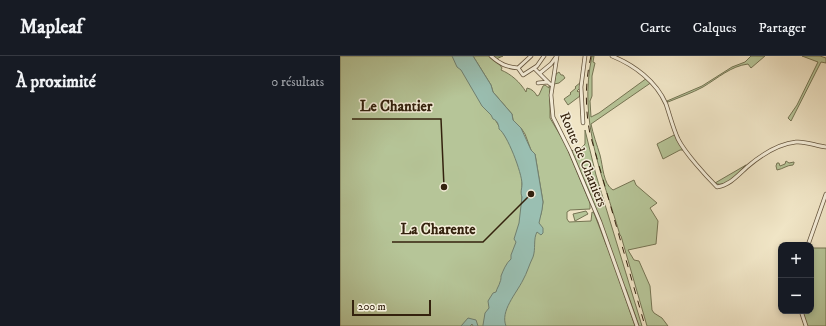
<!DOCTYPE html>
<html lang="fr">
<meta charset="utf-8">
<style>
:root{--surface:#171b24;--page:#242831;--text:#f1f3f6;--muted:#9ea1a6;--line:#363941}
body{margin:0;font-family:"IM FELL DW Pica",serif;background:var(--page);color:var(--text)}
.controls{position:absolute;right:12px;bottom:12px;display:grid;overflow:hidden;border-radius:8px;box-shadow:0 2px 6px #0003}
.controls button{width:36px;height:36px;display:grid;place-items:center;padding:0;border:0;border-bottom:1px solid var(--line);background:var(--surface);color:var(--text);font:20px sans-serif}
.scale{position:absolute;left:12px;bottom:10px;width:79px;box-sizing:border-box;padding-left:4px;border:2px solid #34220e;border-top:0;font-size:11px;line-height:14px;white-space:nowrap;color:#34220e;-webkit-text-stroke:3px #f5eeda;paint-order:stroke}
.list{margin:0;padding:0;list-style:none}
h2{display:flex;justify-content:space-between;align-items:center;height:52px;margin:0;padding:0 16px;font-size:17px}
h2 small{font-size:13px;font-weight:400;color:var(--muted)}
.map{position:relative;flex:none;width:486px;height:270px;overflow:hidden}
header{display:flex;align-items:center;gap:24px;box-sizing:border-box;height:56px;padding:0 20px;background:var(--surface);border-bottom:1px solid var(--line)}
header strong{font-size:19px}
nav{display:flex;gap:22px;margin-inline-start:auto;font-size:14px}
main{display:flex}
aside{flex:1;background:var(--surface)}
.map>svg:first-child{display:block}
.green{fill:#b6c598;stroke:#757453}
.water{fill:#9abfb2;stroke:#718070}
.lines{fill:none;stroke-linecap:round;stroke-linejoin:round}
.minor-casing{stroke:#63533c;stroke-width:4.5}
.minor{stroke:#f5eeda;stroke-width:3}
.rail{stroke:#34220e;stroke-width:1;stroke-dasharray:7 7;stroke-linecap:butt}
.labels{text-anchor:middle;stroke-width:3;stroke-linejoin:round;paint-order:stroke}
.street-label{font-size:14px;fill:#34220e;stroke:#f5eeda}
.leader{fill:none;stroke:#34220e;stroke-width:1.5}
.callout-dot{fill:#34220e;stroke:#f5eeda;stroke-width:1.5}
.callout-label{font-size:15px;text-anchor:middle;font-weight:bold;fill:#34220e;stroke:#f5eeda;stroke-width:3;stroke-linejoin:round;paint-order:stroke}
</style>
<header>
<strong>Mapleaf</strong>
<nav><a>Carte</a><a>Calques</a><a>Partager</a></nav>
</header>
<main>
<aside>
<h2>À proximité<small>0 résultats</small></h2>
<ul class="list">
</ul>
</aside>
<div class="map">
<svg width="486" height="270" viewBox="0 0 486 270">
<rect width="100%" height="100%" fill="#f0e5c6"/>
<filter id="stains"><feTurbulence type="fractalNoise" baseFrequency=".005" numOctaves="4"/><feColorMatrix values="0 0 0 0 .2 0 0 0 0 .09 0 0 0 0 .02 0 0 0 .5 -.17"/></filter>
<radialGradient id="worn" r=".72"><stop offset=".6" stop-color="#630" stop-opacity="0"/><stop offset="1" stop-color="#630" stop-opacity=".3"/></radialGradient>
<path class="green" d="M0 0H115L176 97 182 118V175L150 270H0Z
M133 0H163L156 3 162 12 161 14C171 18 180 26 186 36L187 32C192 33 195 36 197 40L199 39 203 30 205 29 209 32V30H210V62L226 89 250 147V153L230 154 227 156V163L229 166 251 165 252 156 254 157 267 191 269 192 270 198 278 219 277 211 249 135 231 95 241 92 245 88V74L256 119 302 270H299L286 233 279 223 295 270H156L201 158 203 146 195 98 191 94 185 78 181 72 173 64 172 58 153 36 151 29Z
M252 0H254L253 6 255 7 252 20V40L250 45 251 61 259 57 307 22 312 26 251 68C253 78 257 89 260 99 263 110 263 128 273 134L294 124 296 129 317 147 310 152 318 165 316 188 288 194 294 204 299 205 310 230 312 254 314 257 322 262 328 270H307L281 180 280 179C262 118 238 65 252 0Z
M411 0H425L411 12 408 8C391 10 378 22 363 31 352 37 340 41 328 46L327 45 362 30 392 11 405 6Z
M462 0H480L486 2V7L481 6 451 65 448 62 457 49 478 6Z
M219 16 221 19H223L225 22 219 27 214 28 216 18Z
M241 26 240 32 237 35 238 36 240 35V40L228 49 224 43 231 38 230 37 236 32 235 31Z
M336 78 343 94H340L323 103 317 88Z
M446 105 449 107 454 106V107L453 109C447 109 443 113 437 114L436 110 437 107H439L440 110 445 108Z
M406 109C398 116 387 133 375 127Z
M246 155 248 158 246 159 235 165 233 158Z
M471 192H486V270H467L462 255H471Z"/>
<path class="water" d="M112 0H133L151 29 153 36 172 58 173 64 181 72 191 94 195 98 203 146 202 154 199 167 203 172V177L201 179 197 176C193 183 196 193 193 201 189 209 187 217 183 224 176 238 160 255 166 270H143V269L145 257 149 252 148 245 153 237 156 236C157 232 159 230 160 226 161 224 161 222 161 220 163 215 166 207 171 203V199L176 186 174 183 179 167 182 141C180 136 182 133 182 128 182 117 167 78 159 73 159 69 157 64 153 63L151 59 142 50 121 14 117 11Z
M128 262 136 264 138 270H133L132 268 130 270H121Z"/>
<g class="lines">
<defs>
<path id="minor" d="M151 0C160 8 166 11 178 12L191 0
M217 0 211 39 213 61 230 95 260 166 297 270
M272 0C294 9 316 25 326 48 330 60 333 72 338 83 345 97 366 120 377 131 390 129 398 119 407 111 421 99 438 88 456 86 466 85 476 90 486 91
M178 12 183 19 197 10 204 0
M194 12 210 28 212 29
M200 17 211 8 216 1
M198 27 208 26
M243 67 241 31 245 0
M468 189 486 138
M461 255 466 270"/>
</defs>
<use href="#minor" class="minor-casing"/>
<use href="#minor" class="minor"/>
<path class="rail" d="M251 0C245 26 245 52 250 78L305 270"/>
</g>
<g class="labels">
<g class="street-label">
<text transform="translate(244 103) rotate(67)" y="5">Route de Chaniers</text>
</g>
</g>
<path class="leader" d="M104 131L101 63H12M191 138L143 186H52"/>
<g class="callout-dot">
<circle cx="104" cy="131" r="4"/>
<circle cx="191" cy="138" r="4"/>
</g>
<g class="callout-label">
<text x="56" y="55">Le Chantier</text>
<text x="98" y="178">La Charente</text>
</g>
<rect width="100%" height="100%" filter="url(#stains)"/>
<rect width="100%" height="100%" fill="url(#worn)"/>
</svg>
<div class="controls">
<button>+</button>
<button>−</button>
</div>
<div class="scale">200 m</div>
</div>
</main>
